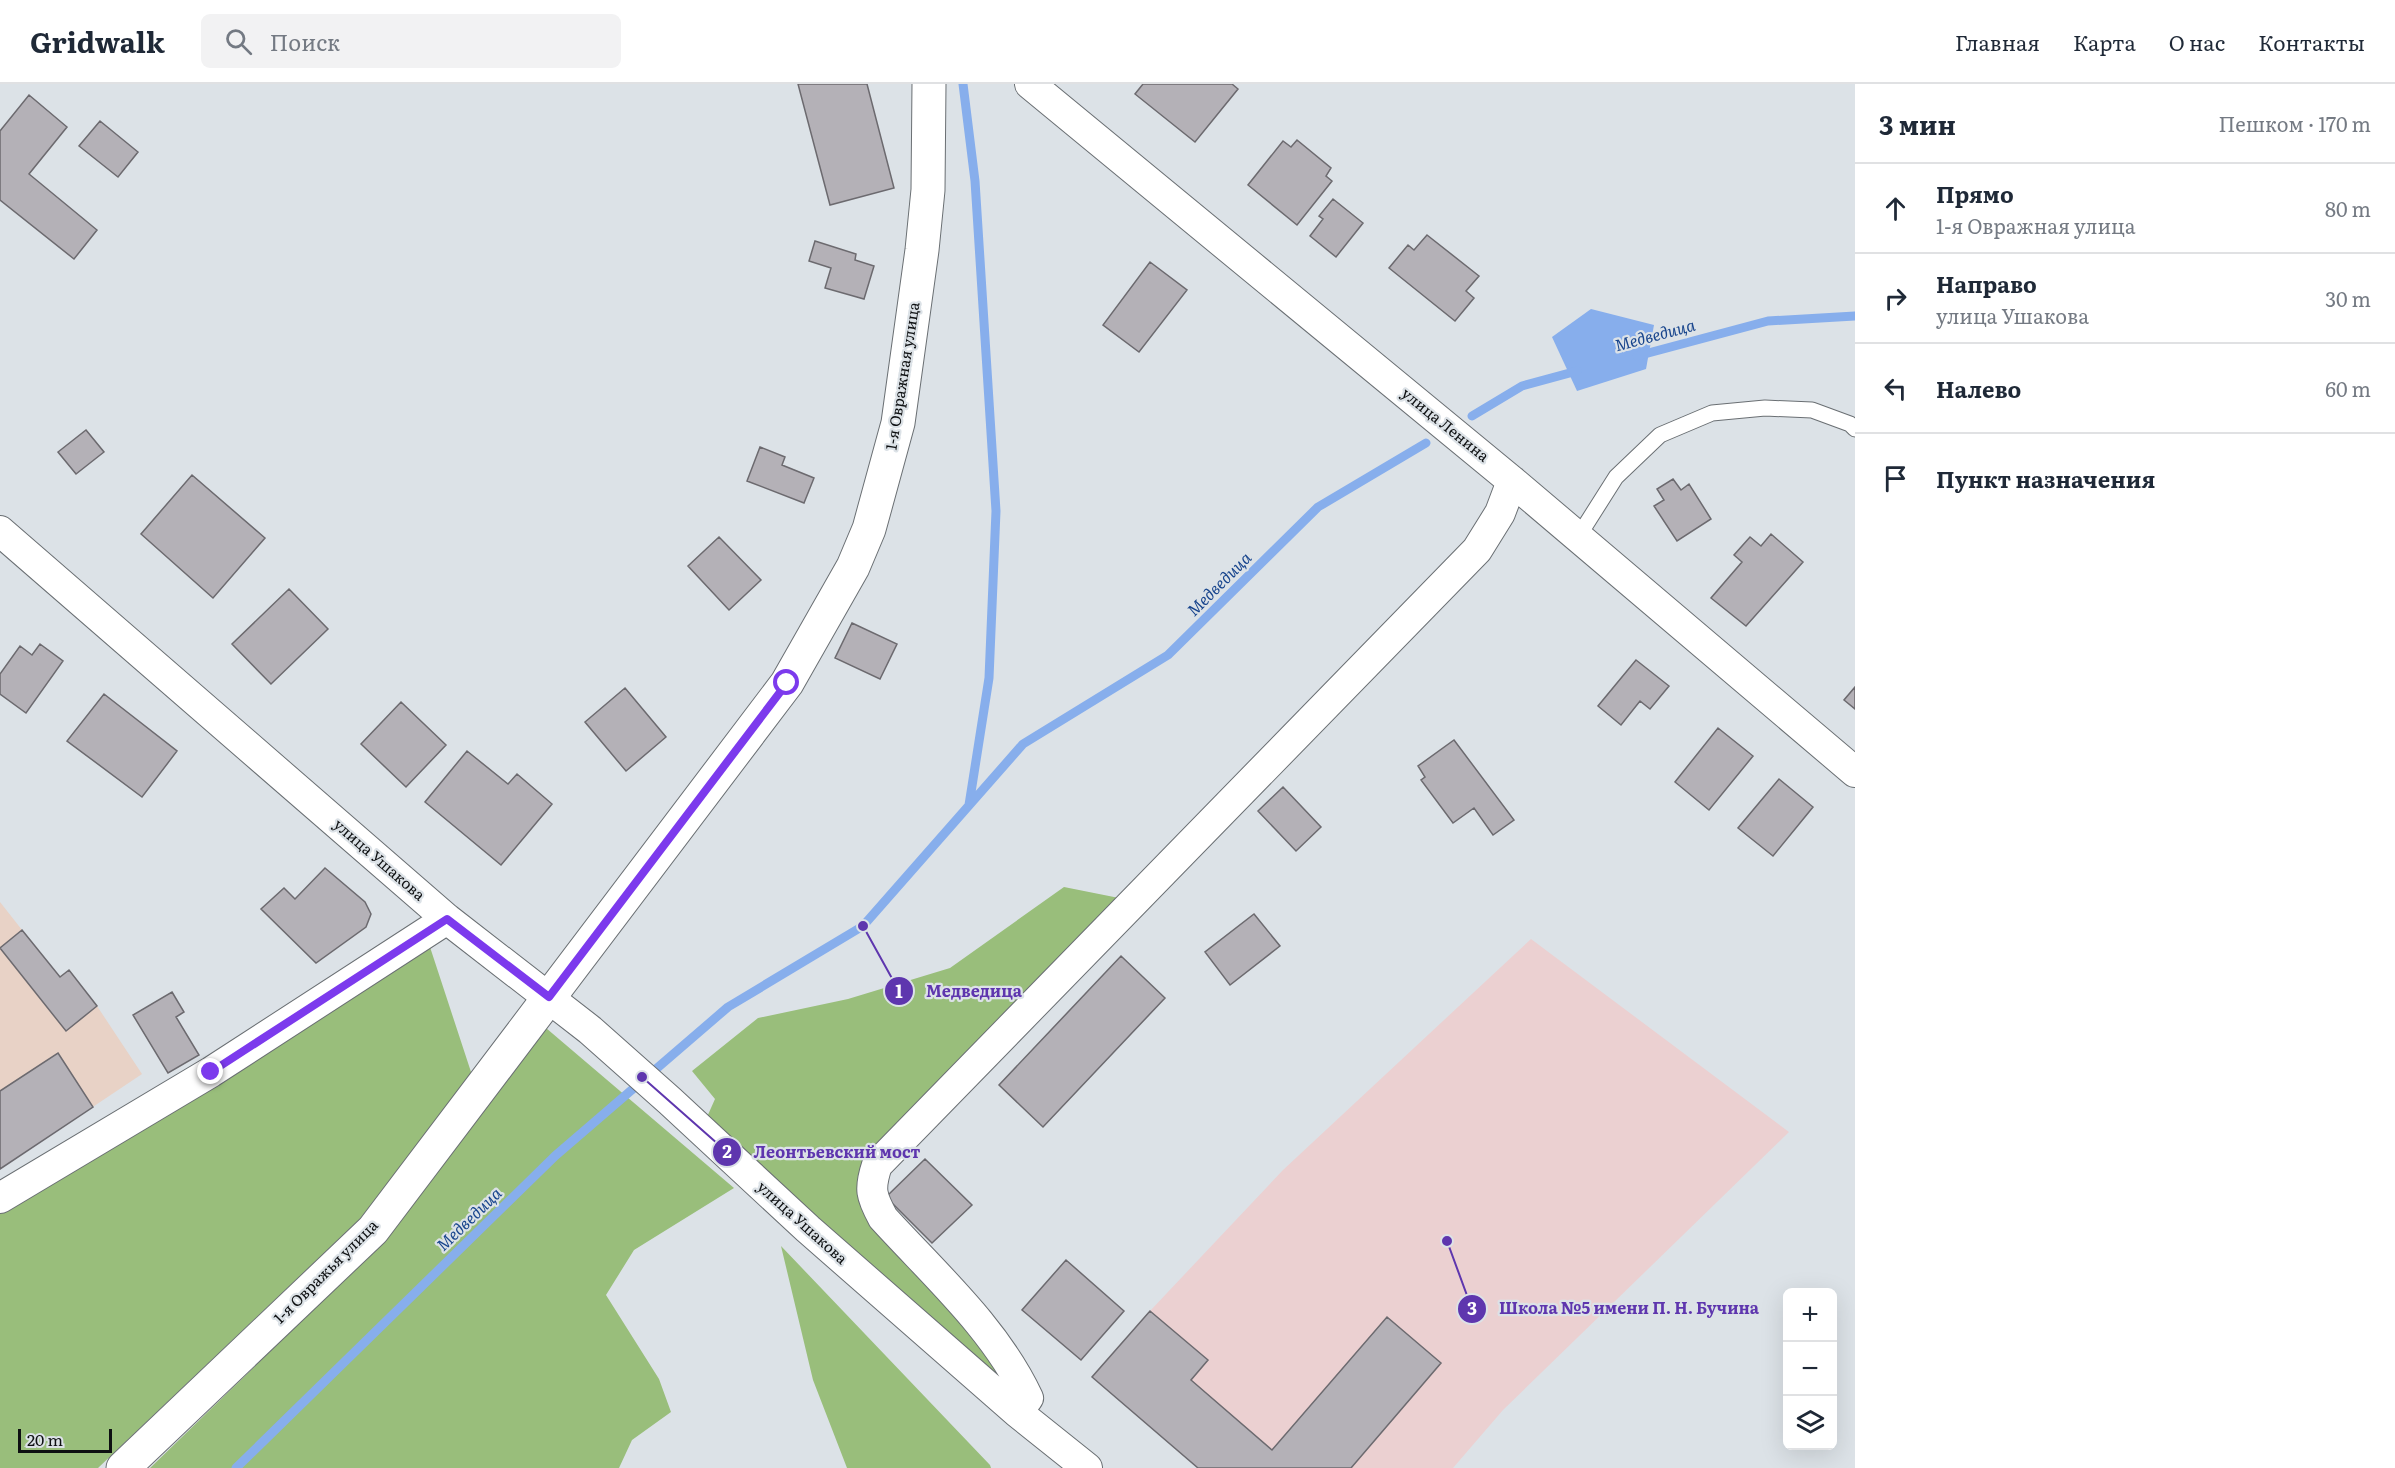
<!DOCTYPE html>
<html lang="ru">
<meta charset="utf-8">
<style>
:root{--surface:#fff;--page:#f2f2f3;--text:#1f2937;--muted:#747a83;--line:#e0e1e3}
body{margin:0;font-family:Literata,serif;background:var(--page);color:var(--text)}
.controls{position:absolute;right:18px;bottom:18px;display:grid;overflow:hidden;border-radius:9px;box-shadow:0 6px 24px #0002}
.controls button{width:54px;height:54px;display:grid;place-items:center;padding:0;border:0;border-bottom:2px solid var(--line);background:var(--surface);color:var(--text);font:30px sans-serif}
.scale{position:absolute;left:18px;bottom:15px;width:94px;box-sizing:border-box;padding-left:6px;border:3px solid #0e1012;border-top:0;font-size:16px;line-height:21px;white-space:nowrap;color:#0e1012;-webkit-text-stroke:4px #dce2e7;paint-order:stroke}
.stop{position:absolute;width:18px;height:18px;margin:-14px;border:4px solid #7c3aed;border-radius:50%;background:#fff}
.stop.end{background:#7c3aed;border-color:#fff;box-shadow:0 2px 6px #0008}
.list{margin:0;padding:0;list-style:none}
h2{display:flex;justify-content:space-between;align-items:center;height:78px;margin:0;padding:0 24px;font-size:26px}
h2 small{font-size:20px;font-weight:400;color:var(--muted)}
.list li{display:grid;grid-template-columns:39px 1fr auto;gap:18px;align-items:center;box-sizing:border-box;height:90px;padding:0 24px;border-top:2px solid var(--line)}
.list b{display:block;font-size:22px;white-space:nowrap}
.list p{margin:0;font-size:20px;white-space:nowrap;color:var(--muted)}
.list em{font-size:20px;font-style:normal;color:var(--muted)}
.icon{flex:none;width:33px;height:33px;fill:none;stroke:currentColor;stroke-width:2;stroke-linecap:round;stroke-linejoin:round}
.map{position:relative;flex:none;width:1855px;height:1384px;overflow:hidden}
header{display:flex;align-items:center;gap:36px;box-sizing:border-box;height:84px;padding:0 30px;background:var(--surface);border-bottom:2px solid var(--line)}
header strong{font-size:28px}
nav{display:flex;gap:33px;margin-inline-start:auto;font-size:21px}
.search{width:420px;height:54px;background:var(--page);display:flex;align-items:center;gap:15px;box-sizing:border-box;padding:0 21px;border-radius:9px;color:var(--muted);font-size:22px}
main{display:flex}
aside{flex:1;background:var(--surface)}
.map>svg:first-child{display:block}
.industrial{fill:#e8d2c6}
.education{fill:#ebd0d1}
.forest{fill:#99be7b}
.water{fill:#87aeec}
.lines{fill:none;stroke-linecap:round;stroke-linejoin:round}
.stream{stroke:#87aeec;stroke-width:9}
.building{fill:#b4b1b7;stroke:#6c6a6f;stroke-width:1.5}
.service-casing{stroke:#6a6f73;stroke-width:17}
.minor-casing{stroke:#6a6f73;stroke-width:32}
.tertiary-casing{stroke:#6a6f73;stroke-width:35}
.service{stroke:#fff;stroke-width:15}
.minor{stroke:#fff;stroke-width:30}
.tertiary{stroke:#fff;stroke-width:33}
.route{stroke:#7c3aed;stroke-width:8}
.labels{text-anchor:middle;stroke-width:4.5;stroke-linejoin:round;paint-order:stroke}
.street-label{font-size:15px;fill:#0e1012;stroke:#dce2e7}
.water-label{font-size:16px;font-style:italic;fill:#18458d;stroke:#dce2e7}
.leader{fill:none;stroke:#5e36ae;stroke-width:2}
.callout-dot{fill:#5e36ae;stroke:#dce2e7;stroke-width:2}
.mark-label{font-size:18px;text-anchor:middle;font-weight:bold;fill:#fff}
.callout-label{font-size:16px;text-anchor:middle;font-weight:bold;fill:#5e36ae;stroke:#dce2e7;stroke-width:4.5;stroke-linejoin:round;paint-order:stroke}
</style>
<header>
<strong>Gridwalk</strong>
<div class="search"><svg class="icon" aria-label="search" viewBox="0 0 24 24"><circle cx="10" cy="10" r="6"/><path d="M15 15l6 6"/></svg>Поиск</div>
<nav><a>Главная</a><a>Карта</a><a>О нас</a><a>Контакты</a></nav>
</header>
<main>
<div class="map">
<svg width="1855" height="1384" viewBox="0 0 1855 1384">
<rect width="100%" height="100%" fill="#dce2e7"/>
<path class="industrial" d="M0 818 59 893 69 886 97 922 142 990 0 1085Z"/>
<path class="education" d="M1531 855 1789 1048 1503 1326 1453 1384H1198L1092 1293 1150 1227 1283 1086Z"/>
<path class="forest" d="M1064 803 1124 815 864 1097 989 1259 1007 1312 707 1033 715 1015 692 987 758 934 848 915 950 884Z
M429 860 472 991 360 1135 98 1384H0V1125Z
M546 944 734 1104 634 1166 606 1211 659 1295 671 1328 632 1356 619 1384H150L383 1158Z
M781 1162 990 1381 991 1384H847L813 1296Z"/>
<path class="water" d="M1591 225 1654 241 1646 285 1577 307 1552 253Z"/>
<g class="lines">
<path class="stream" d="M963 0 975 97 996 427 989 594 969 721
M1637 272 1768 237 1855 232
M1472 332 1522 302 1577 287
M236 1384 555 1072 728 923 863 842 1023 660 1168 571 1318 423 1426 359"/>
</g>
<path class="building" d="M798 0H867L894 104 830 121Z
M1143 0H1232L1238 5 1195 58 1135 10Z
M29 11 67 43 29 90 97 146 74 175 0 116V47Z
M100 37 138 68 118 93 79 62Z
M1297 56 1331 84 1326 92 1332 97 1297 141 1248 101 1283 57 1291 63Z
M1333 115 1363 139 1336 173 1310 152 1323 135 1319 132Z
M1427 151 1479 192 1466 207 1474 214 1455 237 1389 184 1408 161 1414 166Z
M815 157 856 170 855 176 874 182 864 215 825 204 831 184 809 177Z
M1150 178 1187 206 1139 268 1103 241Z
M86 346 104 368 76 390 58 368Z
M760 363 785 373 782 381 814 394 804 419 747 397Z
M192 391 265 454 213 514 141 450Z
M1673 395 1681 406 1689 400 1711 435 1677 457 1654 422 1664 416 1657 405Z
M1771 450 1803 478 1746 542 1711 514 1742 478 1734 471 1750 453 1761 462Z
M719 453 761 496 729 526 688 482Z
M289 505 328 545 271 600 232 560Z
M852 539 897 560 880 595 835 574Z
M40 560 63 577 26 629 0 610V590L20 562 32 571Z
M1636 576 1669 602 1650 625 1640 617 1621 641 1598 622Z
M1855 603V625L1844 616Z
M625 604 666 653 626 687 585 638Z
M104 610 177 667 142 713 67 657Z
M401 618 446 661 406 703 361 660Z
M1718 644 1753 672 1709 726 1675 698Z
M1454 656 1514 736 1493 751 1474 724 1453 739 1421 696 1425 693 1418 682Z
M467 667 508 700 517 690 552 720 501 781 425 718Z
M1779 695 1813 723 1773 772 1738 744Z
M1283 703 1321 743 1296 767 1258 727Z
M325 784 365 818 371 830 366 843 316 879 261 825 284 804 295 815Z
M1254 830 1280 862 1230 901 1205 868Z
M22 846 60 893 69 886 97 922 66 947 0 864Z
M1121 872 1165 914 1043 1043 999 1001Z
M172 908 184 928 176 933 199 971 168 989 133 931Z
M58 969 93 1023 0 1085V1007Z
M925 1075 972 1121 932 1159 886 1113Z
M1066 1176 1124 1227 1081 1276 1022 1226Z
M1150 1227 1208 1276 1191 1296 1272 1366 1387 1233 1441 1279 1351 1384H1198L1092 1293Z"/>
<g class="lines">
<defs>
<path id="service" d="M1578 453 1616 393 1660 351 1712 329 1765 324 1812 326 1850 340 1855 345"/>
<path id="minor" d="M1030 0 1512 397 1855 688
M0 447 447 835 590 946 670 1017 808 1145 1017 1328 1087 1384
M0 1114 211 988 447 835
M1017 1328 1028 1314C996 1245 934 1190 883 1134 871 1112 869 1105 877 1081L1477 466 1500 429 1512 397"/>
<path id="tertiary" d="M123 1384 373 1146 787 599 853 483 869 445 898 339 922 166 928 106 929 0"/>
</defs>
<use href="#service" class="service-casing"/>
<use href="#minor" class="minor-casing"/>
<use href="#tertiary" class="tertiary-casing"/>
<use href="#service" class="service"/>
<use href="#minor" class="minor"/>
<use href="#tertiary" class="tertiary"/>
</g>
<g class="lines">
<path class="route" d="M211 988 447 835 549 913 787 599"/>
</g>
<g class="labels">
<g class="street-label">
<text transform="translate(903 292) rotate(-81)" y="5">1-я Овражная улица</text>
<text transform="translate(1445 341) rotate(39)" y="5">улица Ленина</text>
<text transform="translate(379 776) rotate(41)" y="5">улица Ушакова</text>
<text transform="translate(802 1139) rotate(42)" y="5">улица Ушакова</text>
<text transform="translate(326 1188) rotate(-45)" y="5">1-я Овражья улица</text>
</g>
<g class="water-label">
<text transform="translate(1655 251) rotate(-15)" y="6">Медведица</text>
<text transform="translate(1219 500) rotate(-45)" y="6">Медведица</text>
<text transform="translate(469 1135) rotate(-44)" y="6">Медведица</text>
</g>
</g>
<path class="leader" d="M863 842L899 907M642 993L727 1068M1447 1157L1472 1225"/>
<g class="callout-dot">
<circle cx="863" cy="842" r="6"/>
<circle cx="642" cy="993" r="6"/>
<circle cx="1447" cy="1157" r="6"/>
<circle cx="899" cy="907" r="15"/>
<circle cx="727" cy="1068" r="15"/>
<circle cx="1472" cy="1225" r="15"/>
</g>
<g class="mark-label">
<text x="899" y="914">1</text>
<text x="727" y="1074">2</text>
<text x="1472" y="1231">3</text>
</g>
<g class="callout-label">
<text x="974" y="913">Медведица</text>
<text x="837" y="1074">Леонтьевский мост</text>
<text x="1629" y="1230">Школа №5 имени П. Н. Бучина</text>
</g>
</svg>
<div class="controls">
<button>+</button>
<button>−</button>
<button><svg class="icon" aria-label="layers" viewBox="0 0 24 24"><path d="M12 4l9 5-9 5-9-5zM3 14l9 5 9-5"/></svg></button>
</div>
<div class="scale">20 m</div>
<div class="stop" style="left:787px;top:599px"></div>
<div class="stop end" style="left:211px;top:988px"></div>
</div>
<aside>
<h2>3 мин<small>Пешком · 170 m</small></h2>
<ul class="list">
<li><svg class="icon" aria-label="ahead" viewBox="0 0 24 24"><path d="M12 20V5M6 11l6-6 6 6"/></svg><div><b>Прямо</b><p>1-я Овражная улица</p></div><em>80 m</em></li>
<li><svg class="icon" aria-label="right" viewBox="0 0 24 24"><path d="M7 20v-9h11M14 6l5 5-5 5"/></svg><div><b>Направо</b><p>улица Ушакова</p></div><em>30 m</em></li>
<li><svg class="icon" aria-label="left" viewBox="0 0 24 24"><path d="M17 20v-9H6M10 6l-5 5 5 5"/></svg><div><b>Налево</b></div><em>60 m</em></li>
<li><svg class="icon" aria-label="arrive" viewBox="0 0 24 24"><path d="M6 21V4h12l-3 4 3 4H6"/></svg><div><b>Пункт назначения</b></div></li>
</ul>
</aside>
</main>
